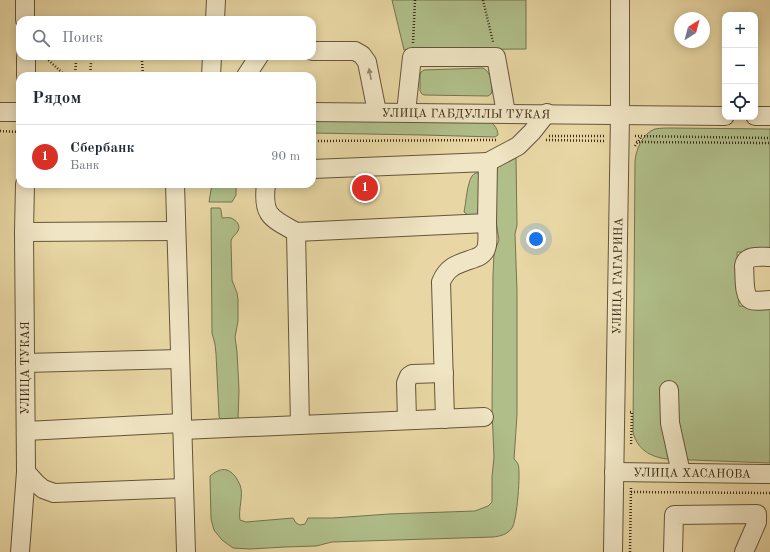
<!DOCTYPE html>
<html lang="ru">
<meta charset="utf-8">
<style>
:root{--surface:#fff;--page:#f2f2f3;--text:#1f2937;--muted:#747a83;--line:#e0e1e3;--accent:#d93025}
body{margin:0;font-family:"Old Standard TT",serif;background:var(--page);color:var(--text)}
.controls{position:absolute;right:12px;top:12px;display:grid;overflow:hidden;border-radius:8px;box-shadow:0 2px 10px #0003}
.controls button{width:36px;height:36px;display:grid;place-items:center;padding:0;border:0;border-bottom:1px solid var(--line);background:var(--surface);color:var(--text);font:20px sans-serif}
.compass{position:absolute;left:674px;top:12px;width:36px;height:36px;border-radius:50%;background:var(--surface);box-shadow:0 2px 10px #0003;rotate:36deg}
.you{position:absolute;left:536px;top:239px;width:14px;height:14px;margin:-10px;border:3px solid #fff;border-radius:50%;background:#1a73e8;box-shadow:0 0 0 6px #1a73e833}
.badge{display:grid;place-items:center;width:26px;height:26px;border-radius:50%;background:var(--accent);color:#fff;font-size:13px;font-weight:700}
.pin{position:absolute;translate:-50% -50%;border:2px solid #fff;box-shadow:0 1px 4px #0006}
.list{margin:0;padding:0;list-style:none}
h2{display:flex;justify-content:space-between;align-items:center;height:52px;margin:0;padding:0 16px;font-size:17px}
h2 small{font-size:13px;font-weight:400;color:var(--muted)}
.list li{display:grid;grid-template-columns:26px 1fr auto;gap:12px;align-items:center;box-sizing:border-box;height:64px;padding:0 16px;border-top:1px solid var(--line)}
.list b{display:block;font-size:15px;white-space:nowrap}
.list p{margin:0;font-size:13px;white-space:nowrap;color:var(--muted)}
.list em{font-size:13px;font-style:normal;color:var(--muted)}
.icon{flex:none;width:22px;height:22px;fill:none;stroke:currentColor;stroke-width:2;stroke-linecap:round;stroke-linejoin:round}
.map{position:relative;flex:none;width:770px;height:552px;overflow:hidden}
.search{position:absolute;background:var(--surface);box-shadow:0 2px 10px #0003;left:16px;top:16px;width:300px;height:44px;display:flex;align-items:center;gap:10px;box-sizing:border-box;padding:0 14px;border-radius:12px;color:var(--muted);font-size:15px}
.panel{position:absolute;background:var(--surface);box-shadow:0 2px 10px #0003;left:16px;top:72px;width:300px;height:116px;border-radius:12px}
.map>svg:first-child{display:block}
.green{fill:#b0bf8a;stroke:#747450}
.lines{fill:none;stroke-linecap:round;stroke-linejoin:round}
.minor-casing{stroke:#65553a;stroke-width:20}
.path{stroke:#392a16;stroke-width:2.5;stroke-dasharray:1 2;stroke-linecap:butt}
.minor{stroke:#f0e5c4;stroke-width:18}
.oneway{fill:#94886d}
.labels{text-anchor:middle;stroke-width:3;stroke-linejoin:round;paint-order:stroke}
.street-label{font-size:12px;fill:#392a16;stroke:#f0e5c4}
</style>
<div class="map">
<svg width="770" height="552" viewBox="0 0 770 552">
<rect width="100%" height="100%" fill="#e8d7a4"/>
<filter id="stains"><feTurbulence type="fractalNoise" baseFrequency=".005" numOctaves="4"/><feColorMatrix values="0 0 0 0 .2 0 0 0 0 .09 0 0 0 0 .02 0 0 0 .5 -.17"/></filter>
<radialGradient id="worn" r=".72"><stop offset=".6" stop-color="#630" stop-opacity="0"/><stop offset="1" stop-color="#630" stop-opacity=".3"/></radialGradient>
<path class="green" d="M392 0H526V49L404 50Z
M483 68C492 73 491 82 492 91L491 94 488 96 424 95 422 94 420 91V75L421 72 424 70Z
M312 117H486C491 122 498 127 498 135L495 137 423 135 312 133Z
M672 128 770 129V252H737L739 306H770V463L667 459C650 457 637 449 633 432L635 161C636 149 643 133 655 129 660 128 667 128 672 128Z
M514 155 516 158 517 225 515 234 517 291V415L514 459C515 460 517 462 518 464 521 471 517 521 512 528 507 535 500 536 493 537L332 542 316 546 285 547 250 549 233 548 222 540 214 530 211 519 210 476C221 467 229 467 237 479 238 481 239 483 240 485 244 495 238 509 240 520L246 522 293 518 296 523 300 525 305 524 308 518H333L389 514 475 511 488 506 492 502V477L494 457 492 411 493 275 494 253 499 240 496 221 494 171 502 161Z
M481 172 478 214 472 218 464 212C466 203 467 183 472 176 474 173 477 173 481 172Z
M212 184H236V195L232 202H209Z
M211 208H220L221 210 222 218C225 218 228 217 231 218 236 220 241 225 238 231 236 235 232 236 231 241L232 280 237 293 238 299V321L235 337 237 352 239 390 238 421H223L219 417V415L216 354 215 344 212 333Z"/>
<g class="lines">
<defs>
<g id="minor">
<path d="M25 0V20"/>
<path d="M215 20 216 0"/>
<path d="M312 51H355L362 55 367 62 377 112"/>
<path d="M26 56V76"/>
<path d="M211 76 212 56"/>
<path d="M246 76 259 56"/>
<path d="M0 112H20"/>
<path id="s1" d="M312 112 725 116"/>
<path d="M406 112 412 57H496L506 113"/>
<path d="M755 116H770"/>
<path d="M488 162 518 146 532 132 547 113"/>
<path d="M175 184 186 552"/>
<path d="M266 184C262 216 271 218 296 232L487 223 488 162 312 169"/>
<path d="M24 232 176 231"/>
<path d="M296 232 300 425"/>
<path d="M770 257C761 257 746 254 744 266 745 274 743 297 751 300 756 302 764 300 770 300"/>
<path d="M25 363 180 359"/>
<path d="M669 390 670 423 681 473"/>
<path d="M445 419 441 282C448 265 459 264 475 258 479 257 482 255 485 251 489 244 487 232 487 223"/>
<path d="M407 420 406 383 409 376 412 374 444 373"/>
<path d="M182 430 484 417"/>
<path d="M26 431 182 423"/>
<path d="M26 472 36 483 43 489 54 493 184 488"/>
<path id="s2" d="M614 472 770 474"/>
<path d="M20 552 26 472 24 232 25 184"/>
<path id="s3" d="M613 552 620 115V0"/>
<path d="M673 552 674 515 757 514V522L744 552"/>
</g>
</defs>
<use href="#minor" class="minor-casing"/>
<path class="path" d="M483 0 493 42
M413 43 415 0
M44 56 66 76
M142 61 143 76
M75 76 76 62
M90 76 91 63
M0 131 20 132
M549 136H606
M635 136 770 138
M546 140 605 141
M312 141 498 140
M636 142 770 143
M635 146 641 137
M630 412H632L631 445
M631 492 770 493
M630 552 631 486"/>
<use href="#minor" class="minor"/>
</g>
<defs><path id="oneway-solid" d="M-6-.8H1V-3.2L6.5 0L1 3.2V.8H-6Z"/></defs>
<use class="oneway" href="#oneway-solid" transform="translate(370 74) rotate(-101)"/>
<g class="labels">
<g class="street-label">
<text dy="4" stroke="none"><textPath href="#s1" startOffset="154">УЛИЦА ГАБДУЛЛЫ ТУКАЯ</textPath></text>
<text dy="4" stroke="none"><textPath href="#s3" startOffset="276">УЛИЦА ГАГАРИНА</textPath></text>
<text transform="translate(25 368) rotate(-90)" y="4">УЛИЦА ТУКАЯ</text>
<text dy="4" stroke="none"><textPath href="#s2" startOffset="78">УЛИЦА ХАСАНОВА</textPath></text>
</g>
</g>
<rect width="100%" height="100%" filter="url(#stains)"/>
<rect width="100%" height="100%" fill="url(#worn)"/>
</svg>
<div class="controls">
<button>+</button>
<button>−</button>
<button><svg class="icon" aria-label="locate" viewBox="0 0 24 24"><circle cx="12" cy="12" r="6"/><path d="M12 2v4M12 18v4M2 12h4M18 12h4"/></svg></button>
</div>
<svg class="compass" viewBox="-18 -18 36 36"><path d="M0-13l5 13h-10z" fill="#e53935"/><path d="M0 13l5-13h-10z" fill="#747a83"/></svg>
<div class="you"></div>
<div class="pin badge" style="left:365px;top:188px">1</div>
<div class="search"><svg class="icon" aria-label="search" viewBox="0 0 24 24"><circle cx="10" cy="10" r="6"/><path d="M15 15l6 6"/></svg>Поиск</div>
<section class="panel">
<h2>Рядом<small></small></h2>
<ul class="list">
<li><span class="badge">1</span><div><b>Сбербанк</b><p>Банк</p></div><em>90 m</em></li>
</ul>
</section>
</div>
